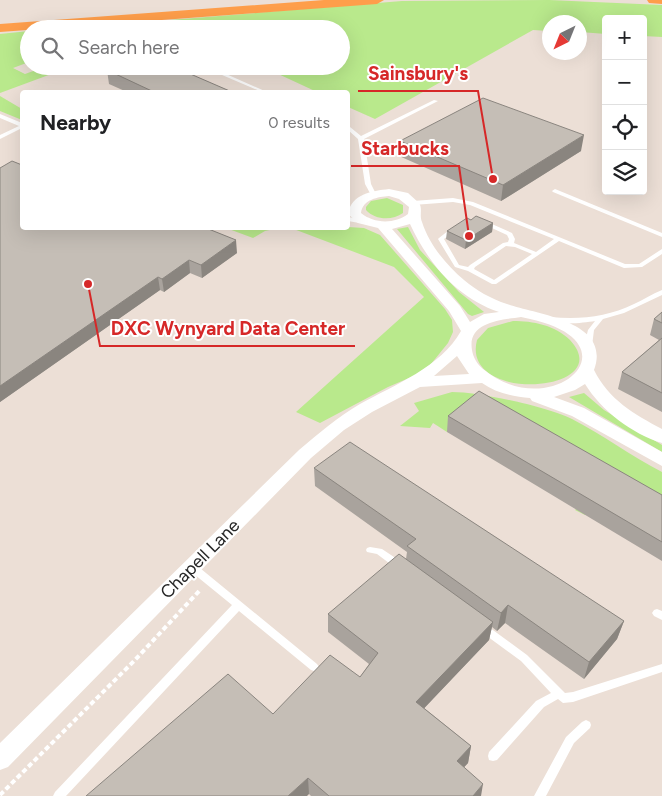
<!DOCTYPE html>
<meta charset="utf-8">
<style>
:root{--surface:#fff;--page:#f2f2f2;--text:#202124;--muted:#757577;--line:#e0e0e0}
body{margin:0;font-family:Figtree,sans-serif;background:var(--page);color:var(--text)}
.controls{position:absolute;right:15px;top:15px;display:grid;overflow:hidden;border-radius:5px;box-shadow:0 5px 20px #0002}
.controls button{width:45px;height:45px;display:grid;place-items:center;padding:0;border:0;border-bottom:1px solid var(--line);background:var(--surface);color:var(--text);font:25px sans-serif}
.compass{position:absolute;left:542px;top:15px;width:45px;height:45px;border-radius:50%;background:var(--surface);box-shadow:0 5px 20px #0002;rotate:223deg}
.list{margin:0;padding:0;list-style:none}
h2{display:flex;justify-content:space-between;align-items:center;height:65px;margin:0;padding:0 20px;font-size:21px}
h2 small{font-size:16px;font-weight:400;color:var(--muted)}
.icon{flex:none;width:28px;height:28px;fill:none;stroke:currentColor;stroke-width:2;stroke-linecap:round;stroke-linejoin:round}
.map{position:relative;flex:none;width:662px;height:796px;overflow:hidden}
.search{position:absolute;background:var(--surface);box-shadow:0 5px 20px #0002;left:20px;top:20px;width:330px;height:55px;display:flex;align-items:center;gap:12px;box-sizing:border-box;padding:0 18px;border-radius:28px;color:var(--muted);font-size:19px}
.panel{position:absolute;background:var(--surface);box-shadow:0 5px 20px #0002;left:20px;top:90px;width:330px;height:140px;border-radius:5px}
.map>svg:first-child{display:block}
.green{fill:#b9e98c}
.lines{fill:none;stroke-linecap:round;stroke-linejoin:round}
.path{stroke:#fff;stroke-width:4;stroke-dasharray:5 3;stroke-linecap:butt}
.service{fill:#fff;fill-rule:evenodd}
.minor{fill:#fff;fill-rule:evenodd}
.trunk{fill:#fe9e4b;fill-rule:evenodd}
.wall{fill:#a9a39d}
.shaded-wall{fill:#8a857f}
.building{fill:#c5beb6;stroke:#8a857f}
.labels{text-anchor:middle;stroke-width:4;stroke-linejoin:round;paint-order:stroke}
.street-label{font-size:18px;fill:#272727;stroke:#fff}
.leader{fill:none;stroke:#d62828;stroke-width:2}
.callout-dot{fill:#d62828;stroke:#fff;stroke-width:2}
.callout-label{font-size:19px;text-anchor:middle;font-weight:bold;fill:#d62828;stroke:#fff;stroke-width:4;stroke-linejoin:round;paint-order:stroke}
</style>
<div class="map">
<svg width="662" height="796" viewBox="0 0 662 796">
<rect width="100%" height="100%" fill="#ecdfd6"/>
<path class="green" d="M549 0 662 5V37L643 36V19H606V34L580 32V22H550L549 31 533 30 375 119 348 107V92H317L261 66H341V29H59L402 1Z
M29 31V62L13 68 25 74 47 66H73L0 93V34Z
M0 96 22 109V120L0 111Z
M387 198 403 205V213C392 221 375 220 366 210V207L371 201Z
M348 227 364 228 380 235 445 309 452 320 453 332 448 343 431 364 416 375 388 387 320 423 296 412 424 297 394 267 291 228Z
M408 227 420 250 459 292 484 312 472 316 468 314 397 229Z
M226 228H279L265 231 253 238Z
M513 321C533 321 555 325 570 340 619 393 460 405 477 340L488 328Z
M452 392C480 392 548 407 572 419 603 435 631 456 662 472V515L612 487 585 515 575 510 604 482 477 407 447 432 433 423 430 428 400 426 419 411 414 403Z
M584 393 604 410 662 445V452L569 397Z"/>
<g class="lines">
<path class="path" d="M0 795 134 661 201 589"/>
<path class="service" d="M201 66H208L267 92H262Z
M434 100 438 101 364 139 371 184 376 194 373 196 371 195 365 184 358 139 348 130V127H350L361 136Z
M0 114 22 123V128L0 139V135L19 126 0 118Z
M555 189 662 233V237L553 192 552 191Z
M453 198 473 202 625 264H639L662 249V254L642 267 624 268 559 241 496 284H492L468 271 455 267 438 239 439 238 453 227H457V229L444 239 459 265 468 267 470 265 503 243 508 242 509 239 507 235 481 223V221H485L512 233 515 239 514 243 536 252 554 239 470 205 453 202 413 205 410 203 413 201ZM506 246 515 247 532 254 494 280 474 269 475 267Z
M348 217 365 220 368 222 365 224 348 221Z
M662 290V295L624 313 603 319 594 330 592 346 588 348 584 346 588 330 595 321C582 323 558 326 547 319L550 317C580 320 607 317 634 304 643 300 652 294 662 290Z
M370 547 382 549 403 563 404 566 403 569 400 570 397 569 377 554 367 552 366 550 367 548Z
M192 563 195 564 317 664 319 667 317 670 314 671 311 670 239 611 66 796H53L55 792 232 605 189 570 188 567 189 564Z
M657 609 662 611V620L654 616 652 613 654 610Z
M483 624 486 625 527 655 565 693 573 692 662 664V672L573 702 563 703 558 699 544 707 497 760 493 761 489 760 488 756 489 752 536 701 551 693 521 661 480 631 478 628 480 625Z
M586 720 590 722 591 725 590 728 574 743 546 796H534L566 737 582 722Z"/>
<path class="minor" d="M389 189 408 193 419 203C423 209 419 215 422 222 429 244 446 265 464 280 476 290 491 299 507 304 537 315 612 321 594 370 609 400 634 414 662 429V443C632 434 601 410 585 384L575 390 554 397 584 408 662 452V466L572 416 532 401 530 398C514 397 496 393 482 383L420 387 372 412 344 430 311 458 8 767 0 770V743L299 450C319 433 338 417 360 404 394 385 441 367 461 331L449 311 378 228 358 223 348 214C351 194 372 191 389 189ZM389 196 399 199 409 207 408 214C395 224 374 224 361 213 363 199 378 197 389 196ZM410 224C428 263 457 298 499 312L484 314 470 322 460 306 392 229ZM521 317C646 340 552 427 483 369 477 364 473 357 472 350 467 322 501 320 521 317ZM457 356 469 374 434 376Z"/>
<path class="trunk" d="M324 0H384L377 4 0 32V24Z
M647 0H662V4L649 3Z"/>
</g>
<path class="wall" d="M107 70 232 92H127L109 84Z
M400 141 581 151 501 201 399 156Z
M0 168 237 253 202 278 190 273 164 292 160 290 0 402Z
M471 220 493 223 492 232 465 249 446 239 447 231Z
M662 312V412L618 389 622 372 659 340 650 335 654 319Z
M448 416 662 495V561L447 432Z
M314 468 624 621 617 639 584 679 505 623 497 631 492 627 489 640 424 708 471 746 468 763 464 767 481 796H311L309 794 273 714 360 677 369 664 328 632V614L406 559 407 552 315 486Z"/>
<path class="shaded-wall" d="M584 135 581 151 501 201 503 185Z
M493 223 492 232 465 249 466 240Z
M236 240 237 253 202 278 201 265Z
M189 260 190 273 164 292 162 279Z
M158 277 160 290 0 402V386Z
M508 605 505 623 497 631 501 613Z
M624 621 617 639 584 679 589 662Z
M493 622 489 640 414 719 416 702Z
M471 746 468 763 454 778 457 761Z
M308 778 309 794 307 796H288Z
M483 784 481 796H473Z"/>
<path class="building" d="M118 66H172L232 92H154L107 70Z
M483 98 584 135 503 185 400 141Z
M12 161 22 165V228H206L236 240 201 265 189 260 162 279 158 277 0 386V168Z
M476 216 493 223 466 240 447 231 467 218 471 220Z
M662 312V323L654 319Z
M662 338V393L622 372Z
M479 391 662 495V542L448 416Z
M350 442 624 621 589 662 508 605 501 613 407 546 416 539 314 468Z
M399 554 493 622 416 702 471 746 457 761 483 784 473 796H329L308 778 288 796H86L228 674 273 714 330 655 360 677 378 653 328 614Z"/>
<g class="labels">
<g class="street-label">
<text transform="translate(200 559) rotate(-45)" y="6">Chapell Lane</text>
</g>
</g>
<path class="leader" d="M493 179L478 91H358M469 236L459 166H351M88 284L100 346H355"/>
<g class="callout-dot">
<circle cx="493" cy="179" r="5"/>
<circle cx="469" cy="236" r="5"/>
<circle cx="88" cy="284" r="5"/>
</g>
<g class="callout-label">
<text x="418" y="80">Sainsbury's</text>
<text x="405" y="155">Starbucks</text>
<text x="228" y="335">DXC Wynyard Data Center</text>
</g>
</svg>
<div class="controls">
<button>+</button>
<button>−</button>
<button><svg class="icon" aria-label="locate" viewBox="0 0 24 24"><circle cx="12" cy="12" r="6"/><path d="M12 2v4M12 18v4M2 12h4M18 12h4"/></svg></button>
<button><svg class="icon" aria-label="layers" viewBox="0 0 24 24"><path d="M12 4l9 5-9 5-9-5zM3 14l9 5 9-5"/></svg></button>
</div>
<svg class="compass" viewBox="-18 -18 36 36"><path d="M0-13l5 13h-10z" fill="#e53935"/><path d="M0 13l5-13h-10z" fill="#757577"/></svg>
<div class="search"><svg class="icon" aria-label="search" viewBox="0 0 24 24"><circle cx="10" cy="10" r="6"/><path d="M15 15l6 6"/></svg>Search here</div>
<section class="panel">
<h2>Nearby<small>0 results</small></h2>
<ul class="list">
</ul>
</section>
</div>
